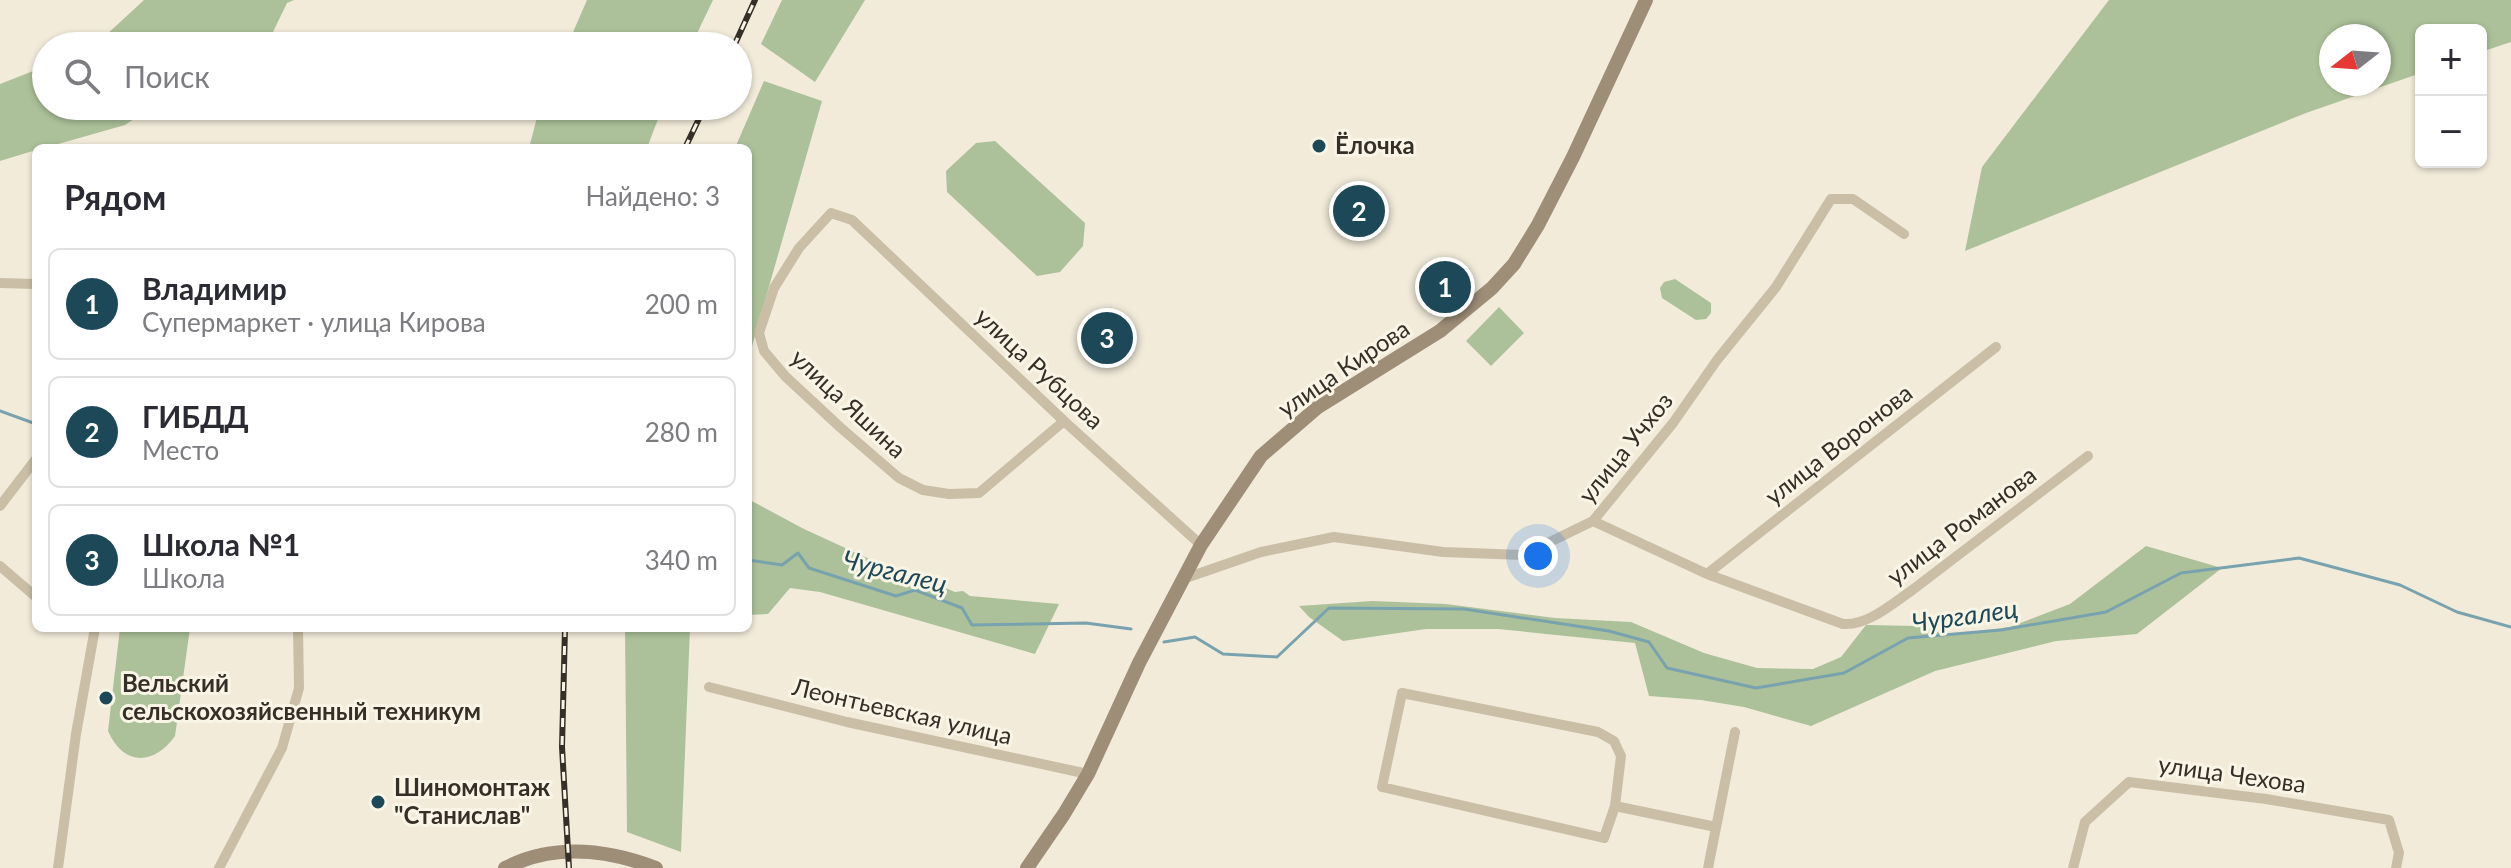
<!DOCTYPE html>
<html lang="ru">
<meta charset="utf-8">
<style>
:root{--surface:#fff;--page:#f2f2f3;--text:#2b2b33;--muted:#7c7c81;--line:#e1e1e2;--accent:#1c4858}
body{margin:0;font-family:Lato,sans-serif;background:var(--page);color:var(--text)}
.controls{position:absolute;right:24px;top:24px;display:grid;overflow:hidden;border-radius:12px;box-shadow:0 2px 6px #0004}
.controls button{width:72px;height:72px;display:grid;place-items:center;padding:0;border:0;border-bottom:2px solid var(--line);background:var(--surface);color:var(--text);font:40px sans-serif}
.compass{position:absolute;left:2319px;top:24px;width:72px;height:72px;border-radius:50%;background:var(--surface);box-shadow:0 2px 6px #0004;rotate:253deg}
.you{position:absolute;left:1538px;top:556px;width:28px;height:28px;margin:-20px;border:6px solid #fff;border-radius:50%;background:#1a73e8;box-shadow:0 0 0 12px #1a73e833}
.badge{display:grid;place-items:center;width:52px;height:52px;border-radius:50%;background:var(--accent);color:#fff;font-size:26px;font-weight:700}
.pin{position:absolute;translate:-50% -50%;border:4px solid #fff;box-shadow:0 2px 8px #0006}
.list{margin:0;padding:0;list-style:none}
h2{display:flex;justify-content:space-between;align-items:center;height:104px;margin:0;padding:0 32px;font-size:34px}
h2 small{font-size:26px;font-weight:400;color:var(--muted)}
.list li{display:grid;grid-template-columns:52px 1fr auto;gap:24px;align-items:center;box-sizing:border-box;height:112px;margin:0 16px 16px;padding:0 16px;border:2px solid var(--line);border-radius:12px}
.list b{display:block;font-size:30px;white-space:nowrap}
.list p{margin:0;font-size:26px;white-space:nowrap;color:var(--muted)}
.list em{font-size:26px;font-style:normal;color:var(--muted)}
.icon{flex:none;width:44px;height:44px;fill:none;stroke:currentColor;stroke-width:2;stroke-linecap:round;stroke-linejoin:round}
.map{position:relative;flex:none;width:2511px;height:868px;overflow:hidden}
.search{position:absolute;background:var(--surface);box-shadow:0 2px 6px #0004;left:32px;top:32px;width:720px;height:88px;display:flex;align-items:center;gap:20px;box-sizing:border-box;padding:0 28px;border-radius:44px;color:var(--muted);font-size:30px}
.panel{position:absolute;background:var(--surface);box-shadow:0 2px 6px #0004;left:32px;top:144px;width:720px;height:488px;border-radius:12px}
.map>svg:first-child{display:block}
.green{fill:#acc19a;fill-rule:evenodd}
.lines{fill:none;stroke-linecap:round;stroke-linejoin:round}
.stream{stroke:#79a2af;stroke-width:3}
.minor{stroke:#cabea6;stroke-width:10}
.secondary{stroke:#9e8d77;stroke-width:14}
.rail-casing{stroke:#362f27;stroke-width:6}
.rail{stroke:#f9f5e6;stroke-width:3;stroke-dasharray:9;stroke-linecap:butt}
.poi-dot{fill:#1c4858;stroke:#f9f5e6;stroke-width:3}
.labels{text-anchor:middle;stroke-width:6;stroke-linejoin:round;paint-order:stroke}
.poi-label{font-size:24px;font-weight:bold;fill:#362f27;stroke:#f9f5e6;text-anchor:start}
.street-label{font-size:24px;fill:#362f27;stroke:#f9f5e6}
.water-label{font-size:26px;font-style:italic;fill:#1c4858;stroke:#f9f5e6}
</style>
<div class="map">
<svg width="2511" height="868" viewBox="0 0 2511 868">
<rect width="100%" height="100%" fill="#f2ebda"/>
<path class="green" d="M144 0H294L287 3 272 34 248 46H85L105 36Z
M587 0H713L691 46H567Z
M782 0H865L815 82 761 44Z
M2109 0H2511V42L2481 52V30H2421V73L2306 113 1965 251 1982 167ZM2331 36H2379V84H2331Z
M46 66V106H153L125 125 44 148H36V150L0 161V84Z
M764 81 822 101 748 360V148H735Z
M540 106H663L647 148H529Z
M995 141 1085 223 1083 246 1060 272 1037 276 947 192 946 171 976 143Z
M1675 279 1711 303V313L1706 319 1696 320 1662 298 1660 288 1664 282Z
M1499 307 1524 333 1491 366 1466 341Z
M748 499 804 529 889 568 924 579 955 592 963 591 970 596 1059 604 1035 654 820 592 790 588 768 614 748 615Z
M2146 546 2222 568 2137 634 2056 641 1935 671 1811 726 1744 707 1701 700 1649 696 1635 643 1498 629H1426L1343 641 1309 617 1299 606 1372 601 1446 604 1555 618 1631 622 1704 653 1757 668 1813 669 1841 657 1866 625 1917 626 1948 635 2010 627 2070 604Z
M120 628H190L175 736C154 766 123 766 108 731Z
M625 628H690L681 852 627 832Z"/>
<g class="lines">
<path class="stream" d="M0 411 36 424
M748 560 782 565 798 553 809 568 896 596 915 590 962 608 972 625 1086 623 1131 629
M1164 642 1195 637 1223 654 1277 657 1329 608 1464 609 1609 631 1649 642 1667 668 1756 688 1844 673 1908 638 2001 630 2106 612 2181 573 2299 558 2400 585 2457 612 2511 627"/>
<path class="minor" d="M0 283 36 284
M1064 421 979 493 949 494 923 490 899 478 841 428 785 376 764 351 759 333 774 288 799 248 831 213 852 220 1064 421 1201 545
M0 506 36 459
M1593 521 1707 574 1843 624C1867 626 1892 604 1911 591L2088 456
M0 566 36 597
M1707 574 1996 347
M1183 579 1261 552 1334 537 1443 552 1523 555 1593 521 1673 423 1717 360 1776 287 1831 199H1853L1904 234
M709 687 847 722 1088 774
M1615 806 1621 756 1614 741 1598 732 1402 693 1382 787 1604 838 1615 806 1716 827
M58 868 76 734 95 628
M219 868 282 748 299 688 298 628
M1708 868 1735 732
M2073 868 2085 822 2129 782 2266 799 2389 820 2399 853 2396 868"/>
<path class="secondary" d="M505 868C554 843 606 849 656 868
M1027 868 1064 814 1088 774 1139 663 1201 545 1261 456 1318 407 1440 331 1492 288 1514 264 1538 225 1573 157 1646 0"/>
<defs>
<path id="rail" d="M734 46 755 0
M685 148 705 106
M565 628 562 747 569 868"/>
</defs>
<use href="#rail" class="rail-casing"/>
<use href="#rail" class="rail"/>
</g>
<g class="poi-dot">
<circle cx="1319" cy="146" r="8"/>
<circle cx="106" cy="698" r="8"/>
<circle cx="378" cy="802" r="8"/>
</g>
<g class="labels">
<g class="poi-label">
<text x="1335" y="154">Ёлочка</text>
<text x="122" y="692">Вельский<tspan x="122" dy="28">сельскохозяйсвенный техникум</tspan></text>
<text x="394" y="796">Шиномонтаж<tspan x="394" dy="28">"Станислав"</tspan></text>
</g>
<g class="street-label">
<text transform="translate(1039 369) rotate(43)" y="8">улица Рубцова</text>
<text transform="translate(1344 369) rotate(-34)" y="8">улица Кирова</text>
<text transform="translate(848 404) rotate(43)" y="8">улица Яшина</text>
<text transform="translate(1839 445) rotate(-38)" y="8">улица Воронова</text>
<text transform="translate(1626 448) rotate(-51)" y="8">улица Учхоз</text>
<text transform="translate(1962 526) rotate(-37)" y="8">улица Романова</text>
<text transform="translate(902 712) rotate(13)" y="8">Леонтьевская улица</text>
<text transform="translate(2232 775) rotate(8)" y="8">улица Чехова</text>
</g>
<g class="water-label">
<text transform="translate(895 572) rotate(14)" y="9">Чургалец</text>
<text transform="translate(1965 616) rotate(-8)" y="9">Чургалец</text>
</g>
</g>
</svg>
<div class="controls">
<button>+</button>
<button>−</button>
</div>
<svg class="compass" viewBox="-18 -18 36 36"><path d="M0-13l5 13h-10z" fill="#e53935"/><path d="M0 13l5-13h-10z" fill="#7c7c81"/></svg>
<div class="you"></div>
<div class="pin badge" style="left:1445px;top:287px">1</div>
<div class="pin badge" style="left:1359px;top:211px">2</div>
<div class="pin badge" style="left:1107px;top:338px">3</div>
<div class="search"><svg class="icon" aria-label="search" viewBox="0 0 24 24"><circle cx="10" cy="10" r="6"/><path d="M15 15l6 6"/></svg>Поиск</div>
<section class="panel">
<h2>Рядом<small>Найдено: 3</small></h2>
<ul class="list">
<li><span class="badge">1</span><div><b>Владимир</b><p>Супермаркет · улица Кирова</p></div><em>200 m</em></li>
<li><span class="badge">2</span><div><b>ГИБДД</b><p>Место</p></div><em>280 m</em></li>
<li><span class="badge">3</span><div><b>Школа №1</b><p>Школа</p></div><em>340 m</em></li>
</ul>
</section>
</div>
